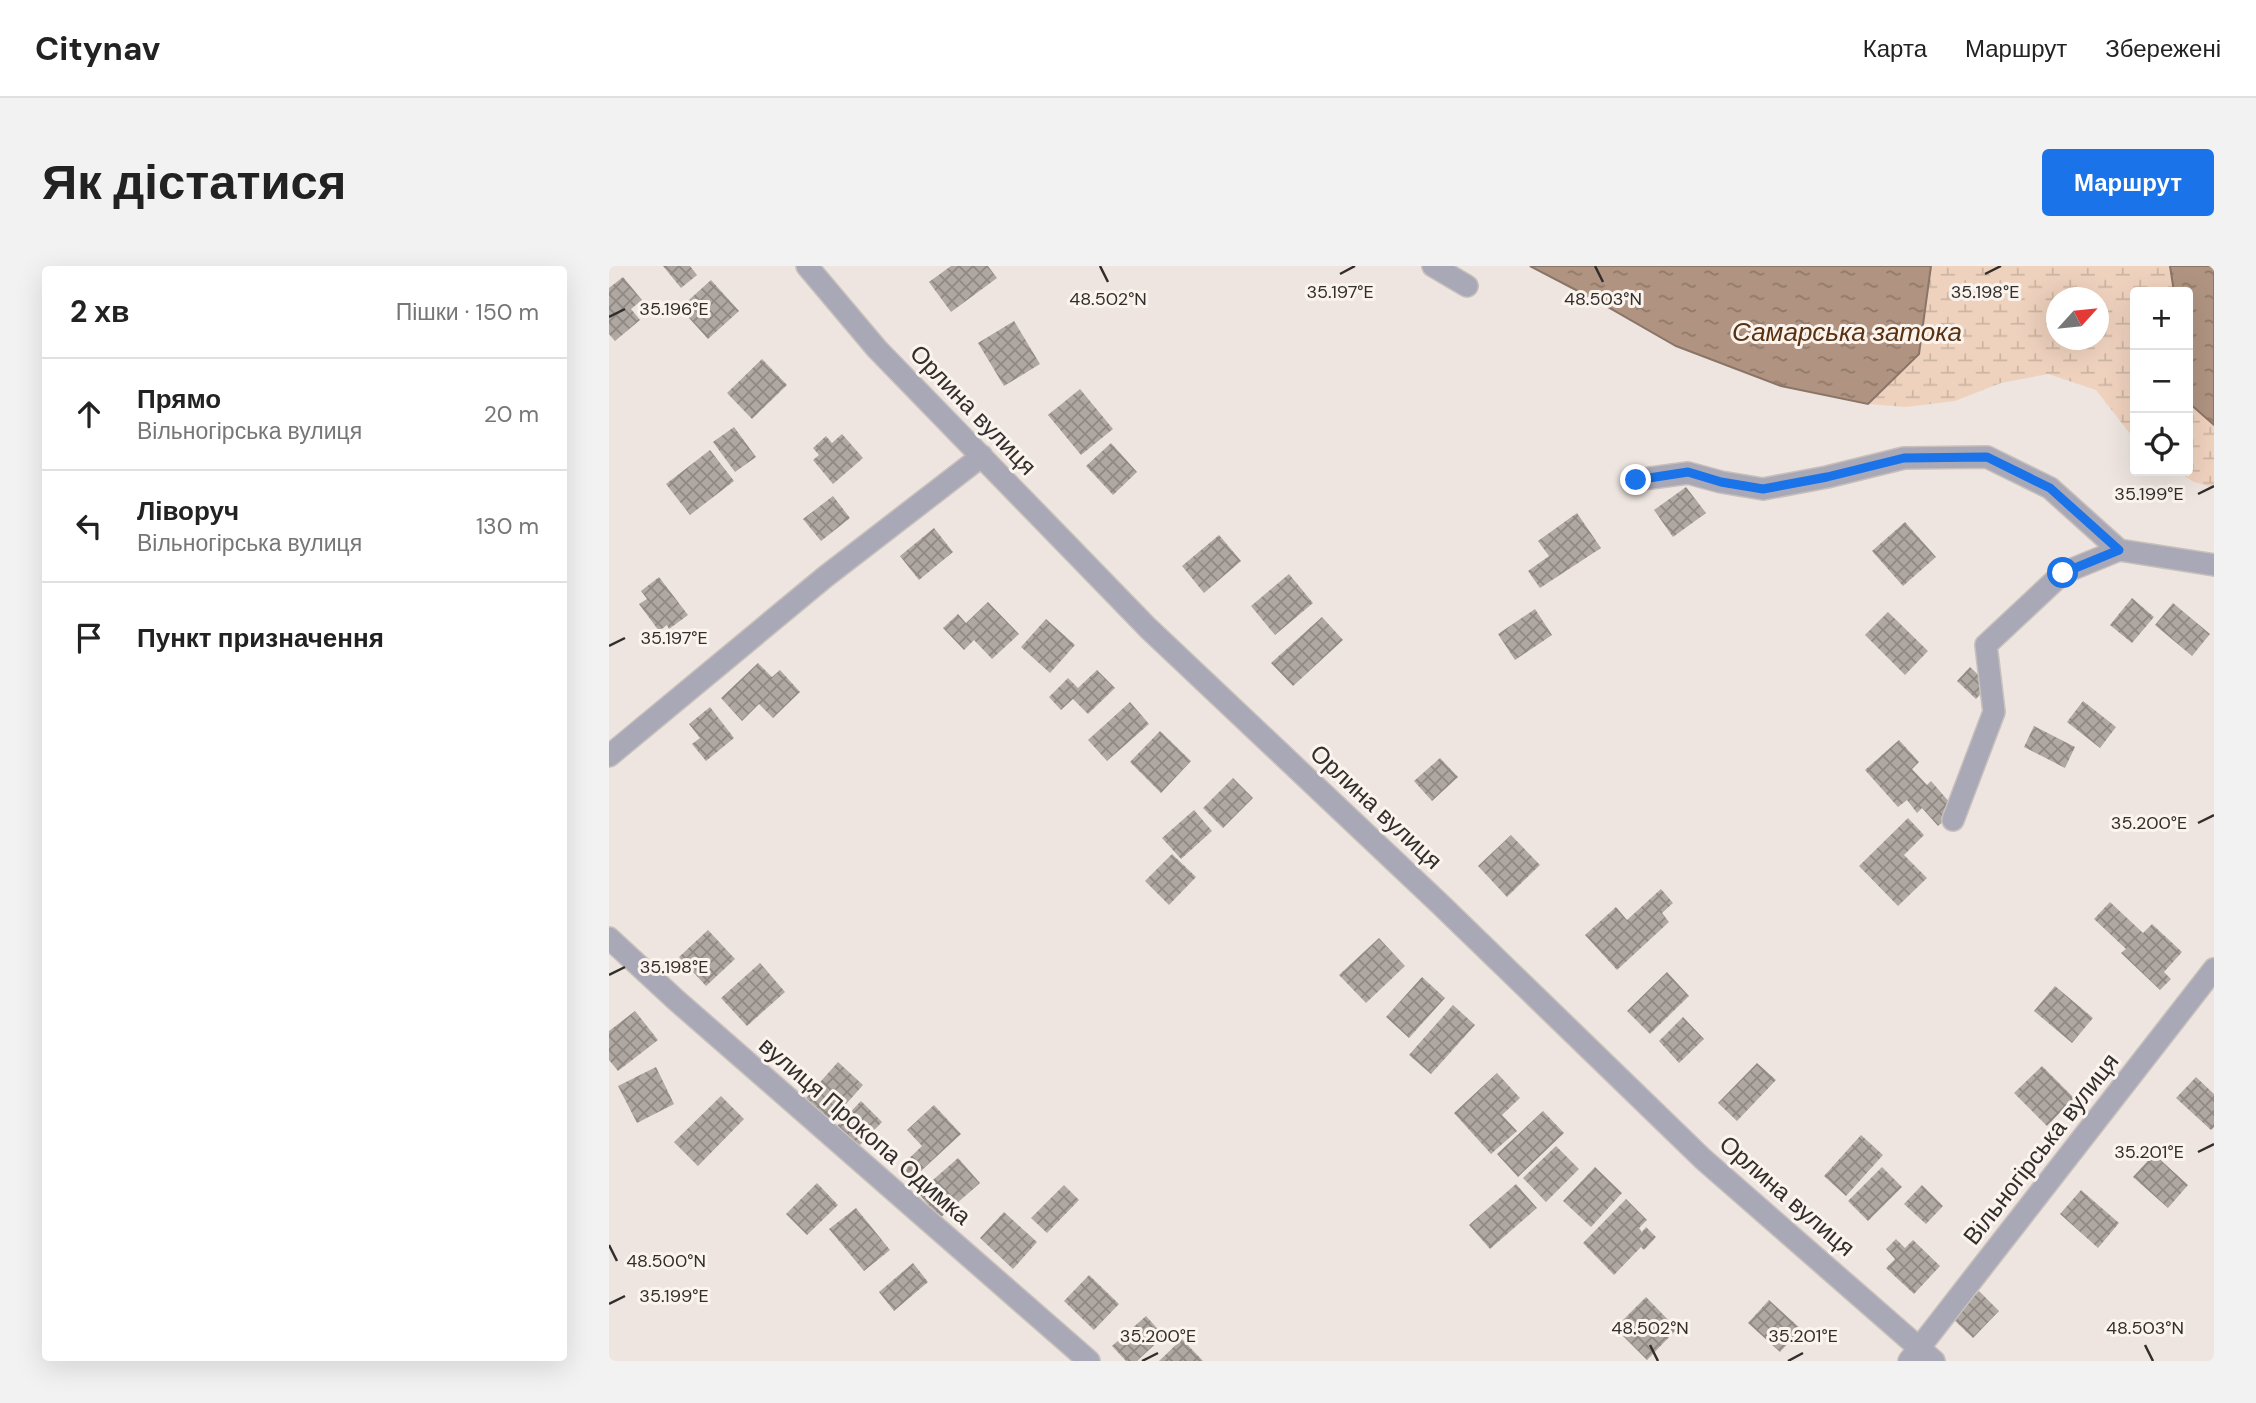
<!DOCTYPE html>
<html lang="uk">
<meta charset="utf-8">
<style>
:root{--surface:#fff;--page:#f2f2f2;--text:#222;--muted:#767676;--line:#e0e0e0;--accent:#1a73e8}
body{margin:0;font-family:"DM Sans",sans-serif;background:var(--page);color:var(--text)}
.controls{position:absolute;right:21px;top:21px;display:grid;overflow:hidden;border-radius:7px;box-shadow:0 7px 28px #0002}
.controls button{width:63px;height:63px;display:grid;place-items:center;padding:0;border:0;border-bottom:2px solid var(--line);background:var(--surface);color:var(--text);font:35px sans-serif}
.compass{position:absolute;left:1437px;top:21px;width:63px;height:63px;border-radius:50%;background:var(--surface);box-shadow:0 7px 28px #0002;rotate:63deg}
.stop{position:absolute;width:21px;height:21px;margin:-16px;border:5px solid #1a73e8;border-radius:50%;background:#fff}
.stop.end{background:#1a73e8;border-color:#fff;box-shadow:0 2px 7px #0008}
.list{margin:0;padding:0;list-style:none}
h2{display:flex;justify-content:space-between;align-items:center;height:91px;margin:0;padding:0 28px;font-size:30px}
h2 small{font-size:23px;font-weight:400;color:var(--muted)}
.list li{display:grid;grid-template-columns:46px 1fr auto;gap:21px;align-items:center;box-sizing:border-box;height:112px;padding:0 28px;border-top:2px solid var(--line)}
.list b{display:block;font-size:26px;white-space:nowrap}
.list p{margin:0;font-size:23px;white-space:nowrap;color:var(--muted)}
.list em{font-size:23px;font-style:normal;color:var(--muted)}
.icon{flex:none;width:38px;height:38px;fill:none;stroke:currentColor;stroke-width:2;stroke-linecap:round;stroke-linejoin:round}
.map{position:relative;flex:none;width:1605px;height:1095px;overflow:hidden;border-radius:7px}
header{display:flex;align-items:center;gap:42px;box-sizing:border-box;height:98px;padding:0 35px;background:var(--surface);border-bottom:2px solid var(--line)}
header strong{font-size:33px}
nav{display:flex;gap:38px;margin-inline-start:auto;font-size:24px}
.intro{display:flex;align-items:center;justify-content:space-between;box-sizing:border-box;height:168px;padding:0 42px}
h1{margin:0;font-size:49px}
.button{padding:18px 32px;border-radius:7px;background:var(--accent);color:#fff;font-size:24px;font-weight:700}
main{display:flex;gap:42px;padding:0 42px}
aside{flex:1;background:var(--surface);border-radius:7px;box-shadow:0 7px 28px #0002}
.map>svg:first-child{display:block}
.wetland{fill:url(#wetland-marsh);fill-rule:evenodd}
.water{fill:url(#water-ripples);stroke:#8a7568;stroke-width:2}
.building{fill:url(#building-cross-hatch)}
.lines{fill:none;stroke-linecap:round;stroke-linejoin:round}
.minor-casing{stroke:#c8c0bc;stroke-width:24}
.minor{stroke:#a9a8b6;stroke-width:21}
.route{stroke:#1a73e8;stroke-width:9}
.ticks{fill:none;stroke:#322e2c;stroke-width:2.5}
.labels{text-anchor:middle;stroke-width:6;stroke-linejoin:round;paint-order:stroke}
.street-label{font-size:24px;fill:#322e2c;stroke:#fbf3ed}
.water-label{font-size:26px;font-style:italic;fill:#5a3211;stroke:#fbf3ed}
.ticks-label{font-size:18px;text-anchor:middle;fill:#322e2c;stroke:#fbf3ed;stroke-width:6;stroke-linejoin:round;paint-order:stroke}
</style>
<header>
<strong>Citynav</strong>
<nav><a>Карта</a><a>Маршрут</a><a>Збережені</a></nav>
</header>
<div class="intro"><h1>Як дістатися</h1><a class="button">Маршрут</a></div>
<main>
<aside>
<h2>2 хв<small>Пішки · 150 m</small></h2>
<ul class="list">
<li><svg class="icon" aria-label="ahead" viewBox="0 0 24 24"><path d="M12 20V5M6 11l6-6 6 6"/></svg><div><b>Прямо</b><p>Вільногірська вулиця</p></div><em>20 m</em></li>
<li><svg class="icon" aria-label="left" viewBox="0 0 24 24"><path d="M17 20v-9H6M10 6l-5 5 5 5"/></svg><div><b>Ліворуч</b><p>Вільногірська вулиця</p></div><em>130 m</em></li>
<li><svg class="icon" aria-label="arrive" viewBox="0 0 24 24"><path d="M6 21V4h12l-3 4 3 4H6"/></svg><div><b>Пункт призначення</b></div></li>
</ul>
</aside>
<div class="map">
<svg width="1605" height="1095" viewBox="0 0 1605 1095">
<defs>
<pattern id="wetland-marsh" width="20" height="14" patternUnits="userSpaceOnUse" patternTransform="scale(1.75)"><rect width="20" height="14" fill="#efd2be"/><path d="M1 5h8M5 5V1M11 12h8M15 12V8" fill="none" stroke="#cdb5a3"/></pattern>
<pattern id="water-ripples" width="26" height="14" patternUnits="userSpaceOnUse" patternTransform="scale(1.75)"><rect width="26" height="14" fill="#b09481"/><path d="M2 4q2-2 4 0t4 0M15 11q2-2 4 0t4 0" fill="none" stroke="#90796a"/></pattern>
<pattern id="building-cross-hatch" width="8" height="8" patternUnits="userSpaceOnUse" patternTransform="scale(1.75)"><rect width="8" height="8" fill="#afa7a1"/><path d="M0 0l8 8M0 8l8-8" fill="none" stroke="#8f8883"/></pattern>
</defs>
<rect width="100%" height="100%" fill="#eee5e0"/>
<path class="wetland" d="M1322 0H1561L1565 26H1526V174L1487 124 1439 108 1392 117 1346 135 1297 141 1259 138 1310 88ZM1448 32H1490V74H1448Z
M1579 136 1605 159V222L1585 216 1567 205H1579Z"/>
<path class="water" d="M921 0H1322L1310 88 1259 138 1172 120 1067 80 990 36Z
M1561 0H1605V159L1579 136V26H1565Z"/>
<path class="building" d="M54 0H81L88 9 72 22Z
M342 0H379L388 12 342 46 320 16Z
M14 11 33 34 22 43 31 54 6 75 0 68V22Z
M102 14 130 45 99 73 71 42Z
M405 55 431 98 395 120 369 77Z
M153 93 178 119 143 153 118 127Z
M471 123 504 163 472 189 439 149Z
M125 161 147 191 126 206 104 176Z
M233 168 254 192 224 218 204 194 210 189 204 182 217 170 223 177Z
M502 177 528 206 504 229 477 200Z
M101 184 125 215 81 249 57 218Z
M1077 221 1097 247 1064 271 1045 244Z
M224 230 241 252 212 275 194 253Z
M968 247 992 282 931 322 919 305 940 290 929 275Z
M1296 256 1327 291 1294 320 1263 285Z
M325 262 344 286 310 314 291 290Z
M610 269 632 295 595 327 573 300Z
M680 308 704 337 666 369 642 340Z
M50 311 79 349 60 363 58 359 50 365 30 338 38 333 32 325Z
M1523 332 1545 351 1523 377 1501 359Z
M379 336 410 368 383 393 365 374 355 384 334 362 349 348 357 357Z
M1564 337 1601 368 1583 390 1546 359Z
M926 343 943 369 906 394 889 368Z
M1279 346 1319 385 1296 409 1256 369Z
M713 351 734 374 684 420 662 397Z
M437 353 466 379 441 407 412 381Z
M149 397 163 411 171 404 191 426 164 452 150 438 133 455 112 432Z
M1361 401 1380 419 1367 433 1348 415Z
M488 404 506 422 479 448 464 433 452 444 440 431 459 412 469 422Z
M1474 435 1507 461 1491 482 1458 456Z
M521 436 540 458 498 495 479 474Z
M101 441 125 472 97 495 83 478 91 472 80 458Z
M1425 460 1466 481 1456 502 1415 481Z
M551 465 582 495 552 527 521 496Z
M1290 474 1310 496 1303 503 1318 519 1322 515 1342 538 1336 543 1341 549 1329 560 1313 542 1308 547 1298 534 1289 541 1256 504Z
M831 492 849 511 823 535 805 515Z
M624 512 644 532 614 562 594 542Z
M585 544 603 565 572 593 553 572Z
M1299 552 1315 569 1295 589 1318 612 1289 640 1250 600Z
M902 569 931 599 898 631 869 600Z
M563 588 587 611 560 639 536 615Z
M1052 623 1064 637 1053 647 1060 656 1008 704 976 669 1007 641 1018 654Z
M1501 636 1534 667 1543 658 1573 686 1555 706 1562 713 1551 724 1512 687 1517 683 1485 653Z
M99 664 126 693 97 720 70 691Z
M770 672 796 700 757 737 730 709Z
M151 697 176 726 138 760 112 732Z
M1058 706 1080 730 1041 768 1018 745Z
M813 711 836 732 800 772 777 751Z
M1446 720 1484 752 1463 777 1425 745Z
M844 739 866 759 822 808 800 789Z
M26 745 49 774 9 805 0 794V765Z
M1074 751 1095 773 1070 797 1050 775Z
M229 796 254 819 222 855 197 832Z
M1148 797 1167 814 1128 855 1109 837Z
M1433 800 1465 832 1438 860 1405 827Z
M47 801 65 838 28 857 9 820Z
M888 807 911 832 893 849 908 865 882 888 845 847Z
M1587 811 1605 828V861L1602 864 1567 832Z
M112 830 135 853 89 900 65 876Z
M252 835 273 856 248 882 227 861Z
M325 839 352 868 301 915 289 903 313 880 298 864Z
M934 845 955 867 909 911 888 888Z
M1252 869 1274 889 1237 930 1215 910Z
M947 880 970 903 937 936 914 912Z
M1545 888 1579 919 1559 942 1524 911Z
M349 892 371 917 331 952 309 927Z
M986 901 1013 927 982 961 954 935Z
M1273 901 1293 921 1259 955 1239 935Z
M208 917 229 939 198 969 177 948Z
M907 918 928 942 881 983 860 959Z
M455 919 470 934 438 967 422 952Z
M1313 919 1334 940 1317 958 1295 938Z
M1472 924 1510 957 1489 982 1451 948Z
M1017 933 1038 954 1030 962 1033 966 1037 961 1047 971 1035 984 1032 981 1005 1009 974 977Z
M247 942 281 984 255 1005 220 963Z
M395 946 428 976 404 1003 371 972Z
M1287 973 1296 982 1304 974 1331 1000 1305 1028 1277 1002 1286 993 1277 983Z
M304 997 319 1016 285 1045 270 1026Z
M480 1009 510 1038 485 1064 455 1035Z
M1370 1025 1390 1045 1364 1072 1344 1053Z
M1037 1031 1068 1063 1038 1094 1006 1062Z
M1160 1034 1192 1063 1171 1086 1139 1057Z
M537 1050 555 1070 528 1095H517L503 1080Z
M573 1073 594 1095H550Z"/>
<g class="lines">
<defs>
<path id="minor" d="M198 0 268 83 539 362 831 638 1094 893 1325 1095
M824 0 858 20
M1027 214 1079 207 1112 216 1154 223 1218 211 1295 192 1378 191 1441 222 1510 284 1605 299
M0 490 216 311 373 190
M1344 554 1385 446 1377 379 1454 307 1510 284
M0 672 67 734 480 1095
M1300 1095 1605 703"/>
</defs>
<use href="#minor" class="minor-casing"/>
<use href="#minor" class="minor"/>
</g>
<g class="lines">
<path class="route" d="M1027 214 1079 206 1112 216 1154 223 1218 211 1295 192 1378 191 1441 222 1510 284 1454 307"/>
</g>
<path class="ticks" d="M491 0 499 16M986 0 994 16M731 8 746 0M1376 8 1392 0M0 51 16 43M1589 228 1605 220M0 380 16 372M1589 557 1605 549M0 709 16 701M1589 886 1605 878M0 979 8 995M0 1038 16 1030M1041 1079 1049 1095M1536 1079 1544 1095M533 1095 549 1087M1179 1095 1194 1087"/>
<g class="labels">
<g class="street-label">
<text transform="translate(364 144) rotate(46)" y="8">Орлина вулиця</text>
<text transform="translate(767 541) rotate(43)" y="8">Орлина вулиця</text>
<text transform="translate(256 865) rotate(41)" y="8">вулиця Прокопа Одимка</text>
<text transform="translate(1432 883) rotate(-52)" y="8">Вільногірська вулиця</text>
<text transform="translate(1178 930) rotate(41)" y="8">Орлина вулиця</text>
</g>
<g class="water-label">
<text x="1238" y="75">Самарська затока</text>
</g>
</g>
<g class="ticks-label">
<text x="731" y="32">35.197°E</text>
<text x="1376" y="32">35.198°E</text>
<text x="499" y="39">48.502°N</text>
<text x="994" y="39">48.503°N</text>
<text x="65" y="49">35.196°E</text>
<text x="1540" y="234">35.199°E</text>
<text x="65" y="378">35.197°E</text>
<text x="1540" y="563">35.200°E</text>
<text x="65" y="707">35.198°E</text>
<text x="1540" y="892">35.201°E</text>
<text x="57" y="1001">48.500°N</text>
<text x="65" y="1036">35.199°E</text>
<text x="1041" y="1068">48.502°N</text>
<text x="1536" y="1068">48.503°N</text>
<text x="549" y="1076">35.200°E</text>
<text x="1194" y="1076">35.201°E</text>
</g>
</svg>
<div class="controls">
<button>+</button>
<button>−</button>
<button><svg class="icon" aria-label="locate" viewBox="0 0 24 24"><circle cx="12" cy="12" r="6"/><path d="M12 2v4M12 18v4M2 12h4M18 12h4"/></svg></button>
</div>
<svg class="compass" viewBox="-18 -18 36 36"><path d="M0-13l5 13h-10z" fill="#e53935"/><path d="M0 13l5-13h-10z" fill="#767676"/></svg>
<div class="stop" style="left:1454px;top:307px"></div>
<div class="stop end" style="left:1027px;top:214px"></div>
</div>
</main>
